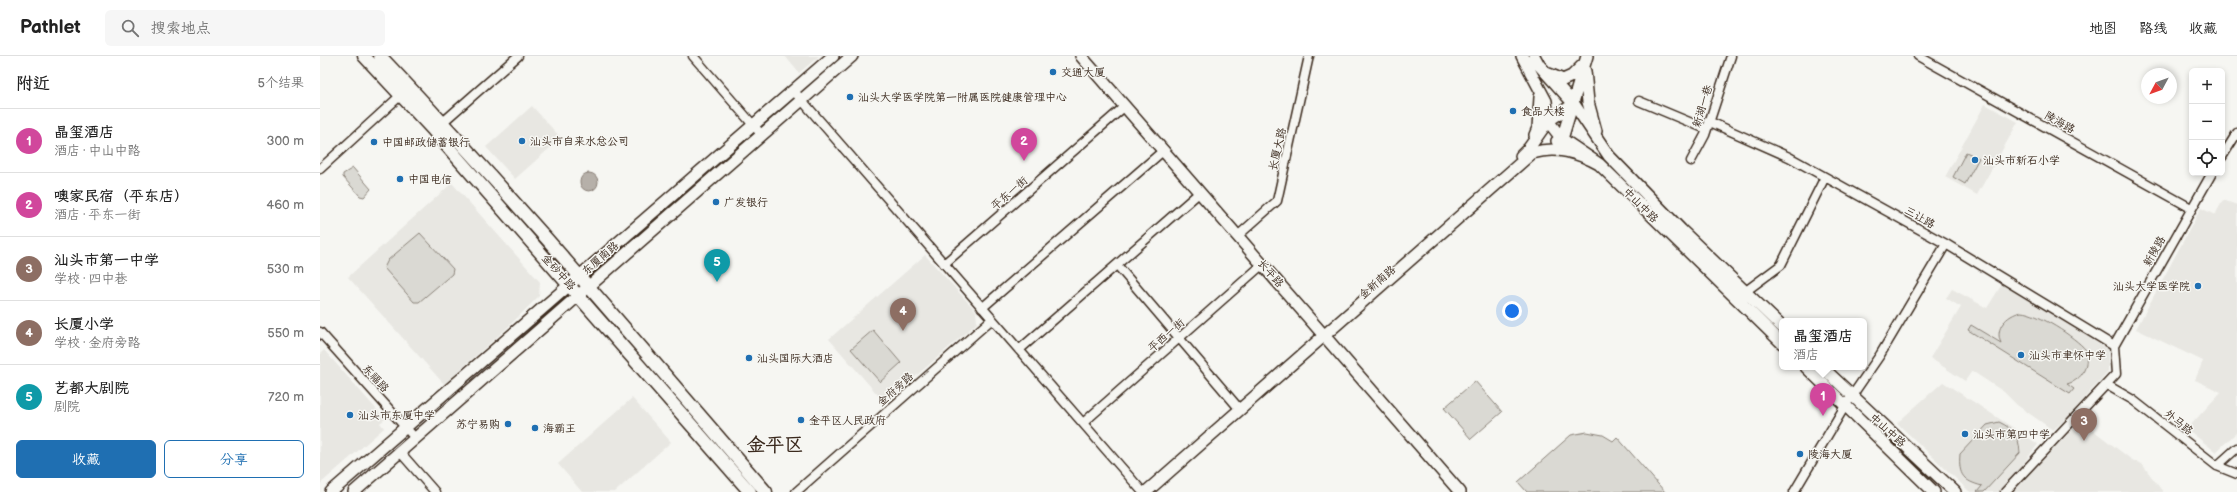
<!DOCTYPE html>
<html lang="zh">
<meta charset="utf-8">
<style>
:root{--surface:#fff;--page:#f6f6f6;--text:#222;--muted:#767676;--line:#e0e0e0;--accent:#1f6fb2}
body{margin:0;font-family:"Balsamiq Sans","LXGW WenKai TC",sans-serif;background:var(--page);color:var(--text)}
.controls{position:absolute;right:12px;top:12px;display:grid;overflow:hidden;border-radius:6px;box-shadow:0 2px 6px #0003}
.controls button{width:36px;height:36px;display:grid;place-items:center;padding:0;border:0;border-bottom:1px solid var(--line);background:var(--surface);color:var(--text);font:20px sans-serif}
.compass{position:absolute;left:1821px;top:12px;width:36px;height:36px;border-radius:50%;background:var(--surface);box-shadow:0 2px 6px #0003;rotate:229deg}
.you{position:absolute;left:1192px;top:255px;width:14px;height:14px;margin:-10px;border:3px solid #fff;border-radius:50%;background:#1a73e8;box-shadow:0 0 0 6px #1a73e833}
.badge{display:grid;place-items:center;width:26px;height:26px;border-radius:50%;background:var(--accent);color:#fff;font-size:13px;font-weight:700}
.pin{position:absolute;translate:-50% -33px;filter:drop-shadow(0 1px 2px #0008)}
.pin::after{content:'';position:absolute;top:21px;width:14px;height:12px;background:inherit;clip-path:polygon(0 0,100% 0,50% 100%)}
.popup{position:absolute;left:1459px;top:262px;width:88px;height:52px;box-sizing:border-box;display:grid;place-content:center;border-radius:6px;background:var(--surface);filter:drop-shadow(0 1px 3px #0005);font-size:13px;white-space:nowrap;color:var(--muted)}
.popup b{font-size:15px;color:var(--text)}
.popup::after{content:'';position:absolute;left:50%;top:100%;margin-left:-8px;border:8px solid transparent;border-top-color:var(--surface)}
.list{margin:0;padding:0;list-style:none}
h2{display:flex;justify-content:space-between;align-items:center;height:52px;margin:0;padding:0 16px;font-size:17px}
h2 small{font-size:13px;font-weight:400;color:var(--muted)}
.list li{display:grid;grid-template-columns:26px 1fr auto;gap:12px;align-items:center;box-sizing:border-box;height:64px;padding:0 16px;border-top:1px solid var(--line)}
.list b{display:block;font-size:15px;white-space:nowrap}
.list p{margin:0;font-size:13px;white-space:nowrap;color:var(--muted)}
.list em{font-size:13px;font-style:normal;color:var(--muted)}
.actions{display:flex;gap:8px;padding:12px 16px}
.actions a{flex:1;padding:9px 0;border:1px solid var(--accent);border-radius:6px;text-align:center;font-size:14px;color:var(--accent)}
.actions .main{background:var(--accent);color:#fff}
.icon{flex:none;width:22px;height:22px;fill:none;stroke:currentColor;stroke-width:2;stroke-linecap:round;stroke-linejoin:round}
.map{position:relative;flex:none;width:1917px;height:436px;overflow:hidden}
header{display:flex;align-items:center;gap:24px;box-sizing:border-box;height:56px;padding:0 20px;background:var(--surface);border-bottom:1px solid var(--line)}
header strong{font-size:19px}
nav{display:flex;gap:22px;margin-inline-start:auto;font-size:14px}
.search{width:280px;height:36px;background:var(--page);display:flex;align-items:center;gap:10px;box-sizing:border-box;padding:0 14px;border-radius:6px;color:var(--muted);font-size:15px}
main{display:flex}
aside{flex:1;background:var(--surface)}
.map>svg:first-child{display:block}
.built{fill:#e8e7e2}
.green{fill:#dad9d3;stroke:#8a8278}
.water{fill:#b6b0a9;stroke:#857a71}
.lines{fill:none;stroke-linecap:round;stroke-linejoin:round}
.street-casing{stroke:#3b2a1e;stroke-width:11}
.secondary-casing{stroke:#3b2a1e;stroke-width:14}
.primary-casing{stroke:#3b2a1e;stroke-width:15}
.street{stroke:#f6f6f2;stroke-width:8}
.secondary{stroke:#f6f6f2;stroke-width:11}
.primary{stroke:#f6f6f2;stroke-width:12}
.poi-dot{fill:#1f6fb2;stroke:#f6f6f2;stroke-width:1.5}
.labels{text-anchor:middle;stroke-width:3;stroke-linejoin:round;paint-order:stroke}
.poi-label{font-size:11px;fill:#3b2a1e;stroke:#f6f6f2;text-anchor:start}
.street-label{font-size:11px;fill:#3b2a1e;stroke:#f6f6f2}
.town-label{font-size:19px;font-weight:bold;fill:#3b2a1e;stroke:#f6f6f2}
</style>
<header>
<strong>Pathlet</strong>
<div class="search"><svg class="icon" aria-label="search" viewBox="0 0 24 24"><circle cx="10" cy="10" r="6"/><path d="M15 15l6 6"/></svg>搜索地点</div>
<nav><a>地图</a><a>路线</a><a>收藏</a></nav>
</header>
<main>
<aside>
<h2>附近<small>5个结果</small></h2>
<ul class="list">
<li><span class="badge" style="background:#d1479c">1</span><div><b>晶玺酒店</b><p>酒店 · 中山中路</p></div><em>300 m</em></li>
<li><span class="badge" style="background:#d1479c">2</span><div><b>噢家民宿（平东店）</b><p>酒店 · 平东一街</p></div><em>460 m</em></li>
<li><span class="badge" style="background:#8d6e63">3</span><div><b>汕头市第一中学</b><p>学校 · 四中巷</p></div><em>530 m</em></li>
<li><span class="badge" style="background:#8d6e63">4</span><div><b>长厦小学</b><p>学校 · 金府旁路</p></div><em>550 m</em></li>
<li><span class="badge" style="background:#0f9aa8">5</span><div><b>艺都大剧院</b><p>剧院</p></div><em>720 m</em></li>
</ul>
<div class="actions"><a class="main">收藏</a><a>分享</a></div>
</aside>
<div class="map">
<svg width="1917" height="436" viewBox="0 0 1917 436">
<rect width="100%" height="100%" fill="#f6f6f2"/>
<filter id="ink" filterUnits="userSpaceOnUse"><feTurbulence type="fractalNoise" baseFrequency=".025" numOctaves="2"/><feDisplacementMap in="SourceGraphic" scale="8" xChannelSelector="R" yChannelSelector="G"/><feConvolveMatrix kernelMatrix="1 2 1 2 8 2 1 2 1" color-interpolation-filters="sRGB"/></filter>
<g filter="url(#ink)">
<path class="built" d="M465 0H499L479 17Z
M1665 48 1698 66 1657 139 1625 121Z
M212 50 241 82 195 123 166 91Z
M132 127 220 226 219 240 187 272 124 328 28 221Z
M1903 144 1917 149V376L1896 396 1867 373 1901 336 1875 324 1883 305 1816 273 1881 152 1895 159Z
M605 199 656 255 657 267 565 347 509 283Z
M1684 225 1788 294V315L1750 359 1733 374 1697 349 1684 336 1652 315 1645 325 1610 302 1641 251 1626 242 1632 233 1667 252Z
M4 294 65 363 60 367 64 372 0 428V298Z
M1623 326 1718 388 1682 436H1650L1577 367Z
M312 342 351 386 295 436H262L238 408Z
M1761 365 1812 404 1822 408 1843 436H1692Z"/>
<path class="green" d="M1646 96 1659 102 1645 128 1633 121Z
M33 112 51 133 44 141 40 140 23 121V118Z
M100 177 133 213 132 218 99 246H94L64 212 68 204Z
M1701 256C1718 257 1755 281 1766 294 1768 310 1764 323 1747 328L1754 333 1750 338 1648 274 1651 269 1681 287C1674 272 1687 259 1701 256Z
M553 274 581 307 560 326 531 293Z
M1155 325 1182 356 1151 383 1124 352Z
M1679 366C1694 373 1699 380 1700 397L1664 436H1657L1662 430C1644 425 1638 420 1640 398L1667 369Z
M1267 376 1283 379 1293 385 1297 381 1345 436H1207L1198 426 1251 379Z"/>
<path class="water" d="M260 126a9 9 0 1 1 18 0a9 9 0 1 1-18 0Z"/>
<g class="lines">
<defs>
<path id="street" d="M373 0 441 78
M1598 0 1871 152
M473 34 821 434
M1319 45 1386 73
M1388 65 1469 101 1626 188 1794 290
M123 66 198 0
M1902 101 1917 77
M1371 105 1385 79 1411 0
M0 113 81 39
M921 177 957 145 989 0
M624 208 805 50
M797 209 917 350
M1426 235 1461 209 1505 121
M662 252 844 94
M0 276 95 382
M699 294 880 136
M1787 329 1813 344 1897 410 1917 418
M763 367 943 208
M80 396 115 436
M1897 410 1917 392
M476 436 672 263
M1474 436 1525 350 1560 299 1626 188
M1685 436 1796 318 1794 290 1892 117"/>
<path id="secondary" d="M761 0 1140 436
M1202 0 1226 45 1228 65 1242 83 1279 108 1462 287
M1214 0 1219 9 1254 48 1289 100 1361 174 1462 271
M1265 15 1268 46 1276 75
M1229 18 1243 24 1252 20 1263 9
M1215 79 1218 72 1220 41
M1237 85 1242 83 1267 0
M1201 100 1209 92 1228 65 1254 48
M1486 311 1614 436
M1502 311 1635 436
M11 436 513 0
M34 436 532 0
M826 436 1212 97C1237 90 1257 96 1279 108"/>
<path id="primary" d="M44 0 113 74 430 436
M60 0C194 141 319 289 446 436"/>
</defs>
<use href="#street" class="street-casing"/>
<use href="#secondary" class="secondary-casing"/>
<use href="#primary" class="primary-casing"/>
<use href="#street" class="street"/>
<use href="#secondary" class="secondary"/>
<use href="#primary" class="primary"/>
</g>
</g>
<g class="poi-dot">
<circle cx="733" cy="16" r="4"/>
<circle cx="530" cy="41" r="4"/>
<circle cx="1193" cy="55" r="4"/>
<circle cx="202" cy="85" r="4"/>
<circle cx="54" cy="86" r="4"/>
<circle cx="1655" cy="104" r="4"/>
<circle cx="80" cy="123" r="4"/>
<circle cx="396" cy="146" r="4"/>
<circle cx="1878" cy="230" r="4"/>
<circle cx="1701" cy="299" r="4"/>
<circle cx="429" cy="302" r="4"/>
<circle cx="30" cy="359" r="4"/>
<circle cx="481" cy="364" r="4"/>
<circle cx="188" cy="368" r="4"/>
<circle cx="215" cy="372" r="4"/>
<circle cx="1645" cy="378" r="4"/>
<circle cx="1480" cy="398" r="4"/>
</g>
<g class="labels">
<g class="poi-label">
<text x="741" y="20">交通大厦</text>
<text x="538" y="45">汕头大学医学院第一附属医院健康管理中心</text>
<text x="1201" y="59">食品大楼</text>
<text x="210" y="89">汕头市自来水总公司</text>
<text x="62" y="90">中国邮政储蓄银行</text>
<text x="1663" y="108">汕头市新石小学</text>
<text x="88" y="127">中国电信</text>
<text x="404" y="150">广发银行</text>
<text x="1870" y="234" text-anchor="end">汕头大学医学院</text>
<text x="1709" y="303">汕头市聿怀中学</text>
<text x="437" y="306">汕头国际大酒店</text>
<text x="38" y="363">汕头市东厦中学</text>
<text x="489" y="368">金平区人民政府</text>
<text x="180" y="372" text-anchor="end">苏宁易购</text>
<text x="223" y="376">海霸王</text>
<text x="1653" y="382">汕头市第四中学</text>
<text x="1488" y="402">陵海大厦</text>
</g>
<g class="street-label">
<text transform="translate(1382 50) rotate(-73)" y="4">新湖一巷</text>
<text transform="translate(1740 66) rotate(29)" y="4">陵海路</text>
<text transform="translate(957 93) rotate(-77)" y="4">长厦大路</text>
<text transform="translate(689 137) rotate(-41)" y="4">平东一街</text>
<text transform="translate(1321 149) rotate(45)" y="4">中山中路</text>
<text transform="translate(1600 161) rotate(29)" y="4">三让路</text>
<text transform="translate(1834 195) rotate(-61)" y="4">新陵路</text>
<text transform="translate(280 202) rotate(-41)" y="4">东厦南路</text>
<text transform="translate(239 216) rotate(48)" y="4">金砂中路</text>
<text transform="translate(951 217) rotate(49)" y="4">长平路</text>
<text transform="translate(1057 226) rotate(-41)" y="4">金新南路</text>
<text transform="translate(846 279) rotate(-41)" y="4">平西一街</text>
<text transform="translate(56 322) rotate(48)" y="4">东福路</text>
<text transform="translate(575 333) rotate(-42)" y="4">金府旁路</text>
<text transform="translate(1859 366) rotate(38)" y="4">外马路</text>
<text transform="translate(1568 374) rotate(42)" y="4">中山中路</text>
</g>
<g class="town-label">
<text x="455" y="395">金平区</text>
</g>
</g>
</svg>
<div class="controls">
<button>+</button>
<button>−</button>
<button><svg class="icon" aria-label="locate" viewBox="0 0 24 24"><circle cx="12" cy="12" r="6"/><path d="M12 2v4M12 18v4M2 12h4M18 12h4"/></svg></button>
</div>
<svg class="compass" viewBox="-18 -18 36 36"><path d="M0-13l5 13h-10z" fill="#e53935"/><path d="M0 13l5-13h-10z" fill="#767676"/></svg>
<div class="you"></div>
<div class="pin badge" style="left:1503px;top:360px;background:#d1479c">1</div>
<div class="popup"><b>晶玺酒店</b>酒店</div>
<div class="pin badge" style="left:704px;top:105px;background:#d1479c">2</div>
<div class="pin badge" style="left:1764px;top:385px;background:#8d6e63">3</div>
<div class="pin badge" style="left:583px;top:275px;background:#8d6e63">4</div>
<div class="pin badge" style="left:397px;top:226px;background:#0f9aa8">5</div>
</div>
</main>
